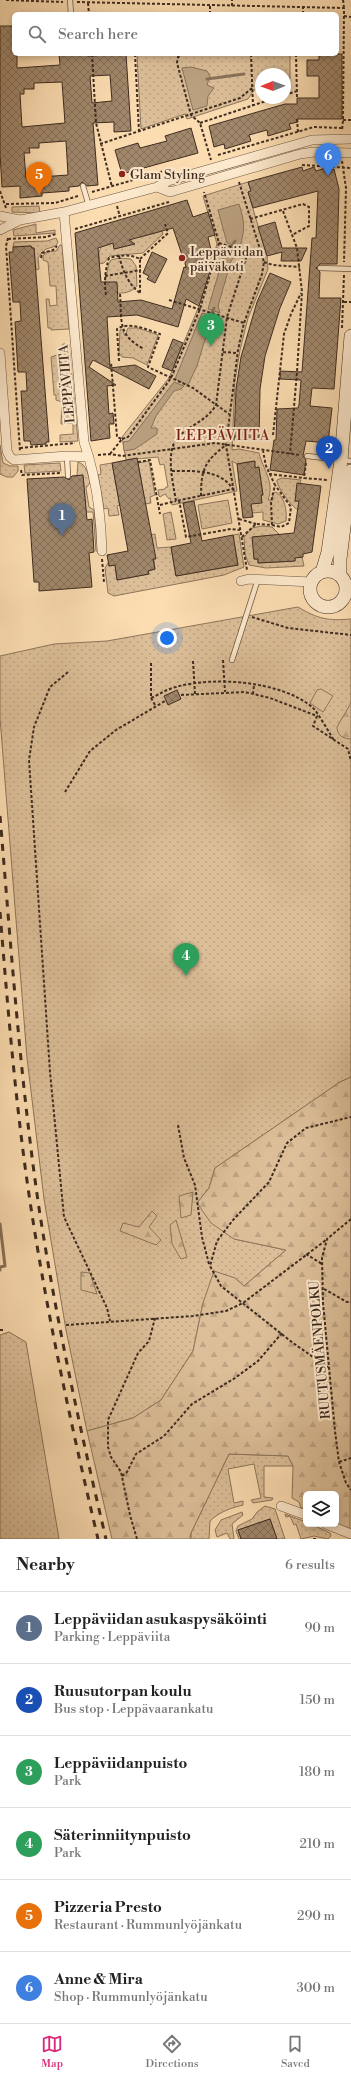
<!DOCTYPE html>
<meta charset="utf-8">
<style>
:root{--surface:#fff;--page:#f6f6f6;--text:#222;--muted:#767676;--line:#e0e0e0;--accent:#db2777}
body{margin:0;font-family:"Libre Bodoni",serif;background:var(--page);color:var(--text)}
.controls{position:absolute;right:12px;bottom:12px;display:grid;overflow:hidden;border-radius:6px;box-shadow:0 2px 6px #0003}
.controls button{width:36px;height:36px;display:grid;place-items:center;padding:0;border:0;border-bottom:1px solid var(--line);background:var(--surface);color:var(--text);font:20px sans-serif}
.compass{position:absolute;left:255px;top:68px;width:36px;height:36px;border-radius:50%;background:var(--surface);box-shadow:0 2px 6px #0003;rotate:269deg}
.you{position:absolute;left:167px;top:638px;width:14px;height:14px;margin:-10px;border:3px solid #fff;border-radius:50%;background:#1a73e8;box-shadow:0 0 0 6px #1a73e833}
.badge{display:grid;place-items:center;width:26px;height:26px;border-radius:50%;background:var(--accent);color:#fff;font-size:13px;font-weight:700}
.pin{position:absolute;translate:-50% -33px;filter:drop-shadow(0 1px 2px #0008)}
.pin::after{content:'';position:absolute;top:21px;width:14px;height:12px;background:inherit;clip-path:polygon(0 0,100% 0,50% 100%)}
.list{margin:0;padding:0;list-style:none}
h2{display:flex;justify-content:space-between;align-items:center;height:52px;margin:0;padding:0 16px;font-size:17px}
h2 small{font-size:13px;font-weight:400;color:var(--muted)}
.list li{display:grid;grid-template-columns:26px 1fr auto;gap:12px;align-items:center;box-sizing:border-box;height:72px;padding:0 16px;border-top:1px solid var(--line)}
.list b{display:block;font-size:15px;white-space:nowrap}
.list p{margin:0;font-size:13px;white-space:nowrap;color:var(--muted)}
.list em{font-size:13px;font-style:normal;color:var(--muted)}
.icon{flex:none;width:22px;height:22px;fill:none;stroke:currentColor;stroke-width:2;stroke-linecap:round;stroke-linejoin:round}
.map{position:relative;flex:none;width:351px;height:1539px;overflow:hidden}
.search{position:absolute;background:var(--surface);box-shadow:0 2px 6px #0003;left:12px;right:12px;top:12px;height:44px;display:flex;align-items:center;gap:10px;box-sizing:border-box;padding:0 14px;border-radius:6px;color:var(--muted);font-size:15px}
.sheet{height:484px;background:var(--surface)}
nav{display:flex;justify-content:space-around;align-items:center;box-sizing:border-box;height:56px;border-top:1px solid var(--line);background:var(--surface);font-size:11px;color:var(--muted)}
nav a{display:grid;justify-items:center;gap:2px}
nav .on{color:var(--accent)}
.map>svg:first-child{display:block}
.grass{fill:url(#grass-dots);stroke:#8d765c}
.forest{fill:url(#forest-firs);stroke:#8d765c}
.pitch{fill:#dcbf99;stroke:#8d765c}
.water{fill:#bba180;stroke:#89725a}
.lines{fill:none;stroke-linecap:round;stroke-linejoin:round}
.stream{stroke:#89725a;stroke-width:3}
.building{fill:url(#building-cross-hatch);stroke:#3e2c20;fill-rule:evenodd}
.lane-casing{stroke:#6e5844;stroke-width:6}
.street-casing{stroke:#6e5844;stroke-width:10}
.secondary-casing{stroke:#3e2c20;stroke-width:14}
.path{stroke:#3e2c20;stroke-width:2;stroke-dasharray:3 2;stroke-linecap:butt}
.lane{stroke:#fde9cd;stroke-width:4.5}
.street{stroke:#fde9cd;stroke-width:9}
.secondary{stroke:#fde9cd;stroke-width:13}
.rail{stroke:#3e2c20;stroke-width:3;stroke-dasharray:7 7;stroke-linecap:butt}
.poi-dot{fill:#8f2418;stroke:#fde9cd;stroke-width:1.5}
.labels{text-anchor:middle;stroke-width:4;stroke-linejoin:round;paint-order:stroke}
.poi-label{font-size:13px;fill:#3e2c20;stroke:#fde9cd;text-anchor:start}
.street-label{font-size:13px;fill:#3e2c20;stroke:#fde9cd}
.neighbourhood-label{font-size:14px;letter-spacing:1px;fill:#7a1f14;stroke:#fde9cd}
</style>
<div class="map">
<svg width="351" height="1539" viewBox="0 0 351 1539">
<defs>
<pattern id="grass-dots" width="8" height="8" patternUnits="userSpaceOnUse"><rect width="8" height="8" fill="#dcbf99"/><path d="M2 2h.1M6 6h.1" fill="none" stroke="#bea484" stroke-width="1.8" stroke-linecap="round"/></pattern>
<pattern id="forest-firs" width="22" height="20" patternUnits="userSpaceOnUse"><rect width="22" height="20" fill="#dcbf99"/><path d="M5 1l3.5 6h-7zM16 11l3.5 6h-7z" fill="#bea484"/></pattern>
<pattern id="building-cross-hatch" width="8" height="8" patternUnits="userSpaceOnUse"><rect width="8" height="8" fill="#a1886c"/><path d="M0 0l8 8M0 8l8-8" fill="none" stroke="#856f58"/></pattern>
</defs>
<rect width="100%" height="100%" fill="#fcddb2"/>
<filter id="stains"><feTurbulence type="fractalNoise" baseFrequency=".005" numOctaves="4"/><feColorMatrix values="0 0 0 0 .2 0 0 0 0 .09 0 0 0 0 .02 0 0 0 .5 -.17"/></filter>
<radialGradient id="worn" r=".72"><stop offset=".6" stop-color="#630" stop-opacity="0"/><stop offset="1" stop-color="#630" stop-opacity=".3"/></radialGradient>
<path class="grass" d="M139 54H290V79L285 81V74H261V88L254 90 248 99 187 119 185 114 141 129 137 56Z
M248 182 251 191 248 192 267 256 268 269 248 318 240 350 235 381 232 450 239 449 259 453C263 469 275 483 268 500H273L272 494 276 492C285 497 287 511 286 521L278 524 263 520V512L252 513 251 504 263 495 258 467 255 468 254 461 237 464 232 461 237 491 172 505 170 498 169 499 165 494 160 497 159 496 158 490 165 489 166 487H168L164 464 160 465 158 457 126 460 122 437 169 378 199 306 217 244 203 196Z
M39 206 40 213 12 212V207Z
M36 224V233L55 230V233L14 236 13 230Z
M162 231 163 234 143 253 110 256 104 263 99 264V252L101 247 113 243 115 249 132 244 130 235 144 236Z
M56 238 58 242 56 246 46 249 41 254 38 258 39 269 36 270 34 248H32L31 246 13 247 14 242 47 241Z
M60 245H62L69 329 51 330V328H48L46 299H49L50 306 57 305 56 286H50L48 262 43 260V256L46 252 56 251Z
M119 258 131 259 136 266 137 286C129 295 119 293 108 293L105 282 109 263 111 260Z
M128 328H138L158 335 147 365 133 358 122 357 119 353 120 330 122 329 125 336Z
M63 344H69L78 441 60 442V435L73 434V423L61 424 62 402 56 400V395H54L51 357 60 354Z
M0 445 3 463 10 466H18V471L13 477H7L0 474Z
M149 461 155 495 150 497 151 503 145 504 138 463Z
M78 462C87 465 88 474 90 483L86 488 89 507 94 510 98 551H96L93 512H86L83 476H77Z
M60 463 61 471 25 473 24 465Z
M112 463 120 505 117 506 119 515 109 516 108 508 104 509 98 475 101 474 100 465Z
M282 478 301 480 295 501H299L298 510C292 507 276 486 277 480Z
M228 500 232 523 202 529 198 505Z
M171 512 176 539 167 540 163 514Z
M262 526 272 527 280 535 253 537 254 559H258V563L295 561V557H302L304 566 266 568 249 565 245 554 244 537 252 528Z
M155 534 157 548 171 547 176 576 238 565 233 535 239 534 244 567 224 575 114 596 108 593 105 568 108 563 109 566 115 565 117 580 149 574 148 571 155 569 151 535Z
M298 607C318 619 328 621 351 619V1077L340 1082 215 1168 209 1188 197 1203 234 1239 286 1250 244 1286 235 1278 203 1303 193 1351 161 1400 133 1418 87 1431 66 1330 44 1199 27 1058 0 718V656L54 644 107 641Z
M9 1332 26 1342 59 1539H0V1335Z
M229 1454 288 1456 293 1466H264V1497L273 1498 272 1500 253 1503 251 1500 261 1498 254 1464 228 1469 234 1503 243 1501V1505C231 1508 219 1512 210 1521L209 1539H191V1533Z
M265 1506 275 1509 285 1539H277L270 1519 238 1530 241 1539H239L236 1531 238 1526 252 1519 257 1512Z
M242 1512 243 1515 232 1524 234 1539H230L227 1533 217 1537 215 1530 221 1520Z
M285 1514 306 1522V1524H311L330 1533 331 1536 328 1539 314 1536 301 1539 296 1524 294 1525 290 1516 286 1517Z"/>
<path class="forest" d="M351 703V739C343 739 337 735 337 727Z
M351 1077 350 1530 340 1526 336 1518V1494H306V1509L301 1508 299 1502 292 1498 293 1466 288 1456 229 1454 191 1533 190 1539H112L87 1431 133 1418 161 1400 193 1351 203 1303 214 1271 235 1278 244 1286 286 1250 234 1239 211 1223 197 1203 209 1188 215 1168 340 1082Z
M193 1192 191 1215 181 1218 179 1196Z
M152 1211 157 1216 149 1227 161 1240 156 1245 120 1231 123 1223 139 1227Z
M176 1220 187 1257 181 1259 172 1244 170 1225Z
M81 1272 90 1273 97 1294 81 1290Z"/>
<path class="pitch" d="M321 689 333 696 323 712 310 703 317 690Z"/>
<path class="water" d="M191 67 207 71 210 76 207 85 214 88 208 96 207 106 193 110 182 68Z
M239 204C245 223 245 228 240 247L227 243 218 210Z
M226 248 238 251 231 261 218 306 220 313 208 309Z
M202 313 220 318 210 323 197 366 188 385 175 379Z
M174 382 184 386 181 389 174 391 156 416 151 428H157V434L135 449 124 451 123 442 129 441Z"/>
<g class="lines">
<path class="stream" d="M207 79 244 74
M229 252 235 241
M209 319 214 308
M0 1224 5 1266 0 1267V1270"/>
</g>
<path class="building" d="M0 26H14V54H17V68L60 65 59 54H88V56L126 54 131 131 114 132V122L93 123 98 185 87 186 82 182 79 186 69 187V191L42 193V196L20 198V186L2 187 0 154ZM110 75 112 101 92 103 90 76ZM62 82 65 123 22 127 20 94H24V89H34V83ZM66 141 68 175 26 178 24 153H30L29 148H39V143Z
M319 54H342V119H297L298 122 289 124 291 129 268 136 267 130 249 135 251 141 225 149 224 144 214 147 209 126 285 104H297V98H319V76H307V60H319Z
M191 128 198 153 122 174 115 150 138 143 140 148 167 141 165 136Z
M302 167 303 171 314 167 316 171 329 167 330 170 334 169 339 189 337 264H320L316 268 320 272 319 298H341L334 389 312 388 310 406 332 408 328 443 306 441 303 456 306 460 304 475 270 470 274 440H276L277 409 298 408 299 405 301 380 280 379V371L302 372 312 238H316L318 191 253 208 248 192 251 191 248 182Z
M187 200 193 217 208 212 215 235 208 237 212 254 215 255 199 306 186 299 178 327 137 315 107 317 110 368 135 365 156 376 149 389 93 360 89 367 116 385 107 386 109 414 113 413 114 424H109L110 438 91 441 75 233ZM173 228 182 255 187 256 185 263 186 268 184 267 172 309 141 300 118 302 117 282H101L98 248 113 243 114 249 135 244 129 240Z
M275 222 282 248H307L301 261H281L282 252 267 256 258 227Z
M31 246 32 248H34L49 442H46V444L31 445 30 441H24L21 391H27L26 372H18L15 322 21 321 20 302H13L9 252H13V247Z
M152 252 167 259 155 283 147 279 149 276 143 273Z
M270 273 291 282 280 308 265 356 260 389 259 440H234L236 389 241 357 257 302Z
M173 339 183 343 172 371 162 367Z
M137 458 156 559H153L155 569 148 571 149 574 117 580 115 565 109 566 107 555 128 551 112 463Z
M255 461V468L259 467 263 495H261L262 503 251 504 253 517 243 518 237 464Z
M83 475 87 520 92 519 94 552 89 553 92 587 39 591V582H34L27 479 64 477 69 480 72 476Z
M297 483 321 486 312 552 303 554V557L295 558V561L258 563V559H254L252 537 294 533 299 501H295Z
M194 501 202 541 233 535 238 565 176 576 171 547 191 543 183 503Z
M177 690 181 699 168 705 164 696Z
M270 1519 277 1539H241L238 1530Z"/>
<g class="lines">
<defs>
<path id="lane" d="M70 0 71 14
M83 186 89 206
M320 268 351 269
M67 456 68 476
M307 456 351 461
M232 660 258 579"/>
<path id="street" d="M157 187 170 192 300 154 314 152 351 153
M64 212 84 442C96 477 101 515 102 551
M0 216 20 220
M0 230 20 220 64 212 157 187 168 181 312 140 351 139
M0 353 7 451 10 457 14 460 67 456 89 457
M241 581 249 579 311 582
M281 1506 306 1515
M326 1524 351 1534"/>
<path id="secondary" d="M310 589a18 18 0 1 1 36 0a18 18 0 1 1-36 0Z
M322 572 328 552 341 460 351 336
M340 575V559L351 471"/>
</defs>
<use href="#lane" class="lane-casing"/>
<use href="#street" class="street-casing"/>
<use href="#secondary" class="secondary-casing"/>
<path class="path" d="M6 0 63 2
M343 0 344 8
M77 2 344 8 343 120 342 131
M88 3 89 14
M232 6V0
M210 14V5
M303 14V7
M344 16 351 17
M92 54 96 123 112 187
M135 54 139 132
M184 54 178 57 177 63 191 115 200 123 211 160
M251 54 253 106
M296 54 297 98
M285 95 297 91
M297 119 298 132
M343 120H351
M200 123 275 98
M100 144 240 98 252 88
M218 155 314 127 342 128
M342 161 346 188 344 262
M302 165 351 168
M239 182 264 262 262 274 244 323 238 350 226 445 247 570
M0 191 6 208
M92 192 164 171
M6 204 55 203 78 196
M117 206 120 217
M283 211 297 248 302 292 297 372 290 454
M250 219 303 204 309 207V226L292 235
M75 229 169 202
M8 238 6 246 20 451
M8 239 46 237 56 234
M219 243 260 256
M119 256C123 271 128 284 140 293
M41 258 42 253 53 250 57 246
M140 259 168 233 165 224
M264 262 273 265 300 267
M105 276 141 270
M120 294C122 321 117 335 144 349
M106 295C104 281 105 271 109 258 120 255 130 254 140 259V293
M169 300 244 323
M344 302H351
M342 328 344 275
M223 352 237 353
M119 361 117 329C129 321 148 330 160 334L148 367 193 388 229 414
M273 435 284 334 291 314 301 293
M122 439 128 437 171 378 200 309 219 243 204 192
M20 448 75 443
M110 454 122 439 117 437 111 362
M98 455 110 454 122 456 215 443 300 455
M138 462 150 460 160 514
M306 463 304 478 327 480
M21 470 22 475 62 473
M172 471C193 471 220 469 233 489L176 501C173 482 164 449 180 435 193 424 207 420 216 405L227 317 248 252
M269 474 304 478
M201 496C201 469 205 461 226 445
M179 500 186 537 231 529 240 530
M160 505 176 501
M239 519 256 524
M272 525 281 527 289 523 291 507 275 485
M242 537 256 524 272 525 271 502 275 485 266 466 263 451
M102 559 104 582
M252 617 288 628 351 635
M223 660 225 692
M193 661 195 694
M151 663V698L155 705
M68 672 50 687 34 727 29 760 50 1072 64 1217 107 1308 110 1321
M253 694 254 685
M181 695 245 692 270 698 317 716 313 726 348 749 351 761
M151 698C160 694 167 689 176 687 214 676 281 681 312 707 318 712 329 733 334 740
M65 792 90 751 116 730 165 701
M178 1125 184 1158 195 1185 202 1237 209 1264
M351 1219 327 1239 322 1258 323 1303 335 1431 339 1462 346 1483 351 1490
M306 1254 322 1264
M324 1289 347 1302H351
M66 1325 193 1316 226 1311 243 1303 326 1240
M0 1330H4
M329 1368 293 1343 221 1286 210 1266 217 1241 233 1220 269 1182 287 1143 306 1128 351 1117
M339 1462 351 1458
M122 1476 127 1472 136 1454 164 1436 192 1404 235 1378 258 1361 282 1333
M137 1539 130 1515 121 1472 111 1457 108 1447V1420L138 1353 149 1341 155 1318
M313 1539H317"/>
<use href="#lane" class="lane"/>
<use href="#street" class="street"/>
<use href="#secondary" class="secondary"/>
<path class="rail" d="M0 816C11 947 20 1078 39 1208 56 1319 80 1429 106 1539
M0 912C8 1011 16 1110 31 1208 48 1319 72 1429 98 1539"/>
</g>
<g class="poi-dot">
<circle cx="122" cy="174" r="4"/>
<circle cx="182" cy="258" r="4"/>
</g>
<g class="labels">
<g class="poi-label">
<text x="130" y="179">Glam Styling</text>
<text x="190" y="256">Leppäviidan<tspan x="190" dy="15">päiväkoti</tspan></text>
</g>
<g class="street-label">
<text transform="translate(66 384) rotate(-95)" y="5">LEPPÄVIITA</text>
<text transform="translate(319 1350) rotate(-95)" y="5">RUUTUSMÄENPOLKU</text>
</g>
<g class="neighbourhood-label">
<text x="223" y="440">LEPPÄVIITA</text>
</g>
</g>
<rect width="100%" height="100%" filter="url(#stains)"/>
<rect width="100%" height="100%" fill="url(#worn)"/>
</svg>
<div class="controls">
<button><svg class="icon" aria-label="layers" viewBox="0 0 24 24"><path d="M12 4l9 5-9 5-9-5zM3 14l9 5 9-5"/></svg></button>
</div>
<svg class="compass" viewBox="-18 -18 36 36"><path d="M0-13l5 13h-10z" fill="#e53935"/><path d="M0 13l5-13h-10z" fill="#767676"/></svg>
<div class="you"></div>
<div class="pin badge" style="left:62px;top:536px;background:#5c6f8a">1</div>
<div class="pin badge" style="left:329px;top:469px;background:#1a4fb4">2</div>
<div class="pin badge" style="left:211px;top:346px;background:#2e9e5b">3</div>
<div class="pin badge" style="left:186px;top:976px;background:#2e9e5b">4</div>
<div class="pin badge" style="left:39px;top:195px;background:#e8710a">5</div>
<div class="pin badge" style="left:328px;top:176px;background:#3f7fe0">6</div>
<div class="search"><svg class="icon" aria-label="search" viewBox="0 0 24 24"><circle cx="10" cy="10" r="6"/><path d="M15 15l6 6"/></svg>Search here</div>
</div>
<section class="sheet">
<h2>Nearby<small>6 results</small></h2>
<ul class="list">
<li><span class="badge" style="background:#5c6f8a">1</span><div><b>Leppäviidan asukaspysäköinti</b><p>Parking · Leppäviita</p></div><em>90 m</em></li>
<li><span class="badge" style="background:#1a4fb4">2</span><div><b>Ruusutorpan koulu</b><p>Bus stop · Leppävaarankatu</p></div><em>150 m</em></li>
<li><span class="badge" style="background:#2e9e5b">3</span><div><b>Leppäviidanpuisto</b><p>Park</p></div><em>180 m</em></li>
<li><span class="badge" style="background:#2e9e5b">4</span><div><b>Säterinniitynpuisto</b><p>Park</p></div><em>210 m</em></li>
<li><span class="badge" style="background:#e8710a">5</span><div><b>Pizzeria Presto</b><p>Restaurant · Rummunlyöjänkatu</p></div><em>290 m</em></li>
<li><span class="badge" style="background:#3f7fe0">6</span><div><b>Anne &amp; Mira</b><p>Shop · Rummunlyöjänkatu</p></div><em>300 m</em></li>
</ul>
</section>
<nav>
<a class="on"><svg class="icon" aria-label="map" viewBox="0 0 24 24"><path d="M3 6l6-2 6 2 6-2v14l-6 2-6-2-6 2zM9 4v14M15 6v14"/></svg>Map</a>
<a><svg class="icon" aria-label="directions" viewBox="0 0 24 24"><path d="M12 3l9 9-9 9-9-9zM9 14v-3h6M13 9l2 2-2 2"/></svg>Directions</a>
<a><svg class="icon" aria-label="saved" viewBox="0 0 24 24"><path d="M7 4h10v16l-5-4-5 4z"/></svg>Saved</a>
</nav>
